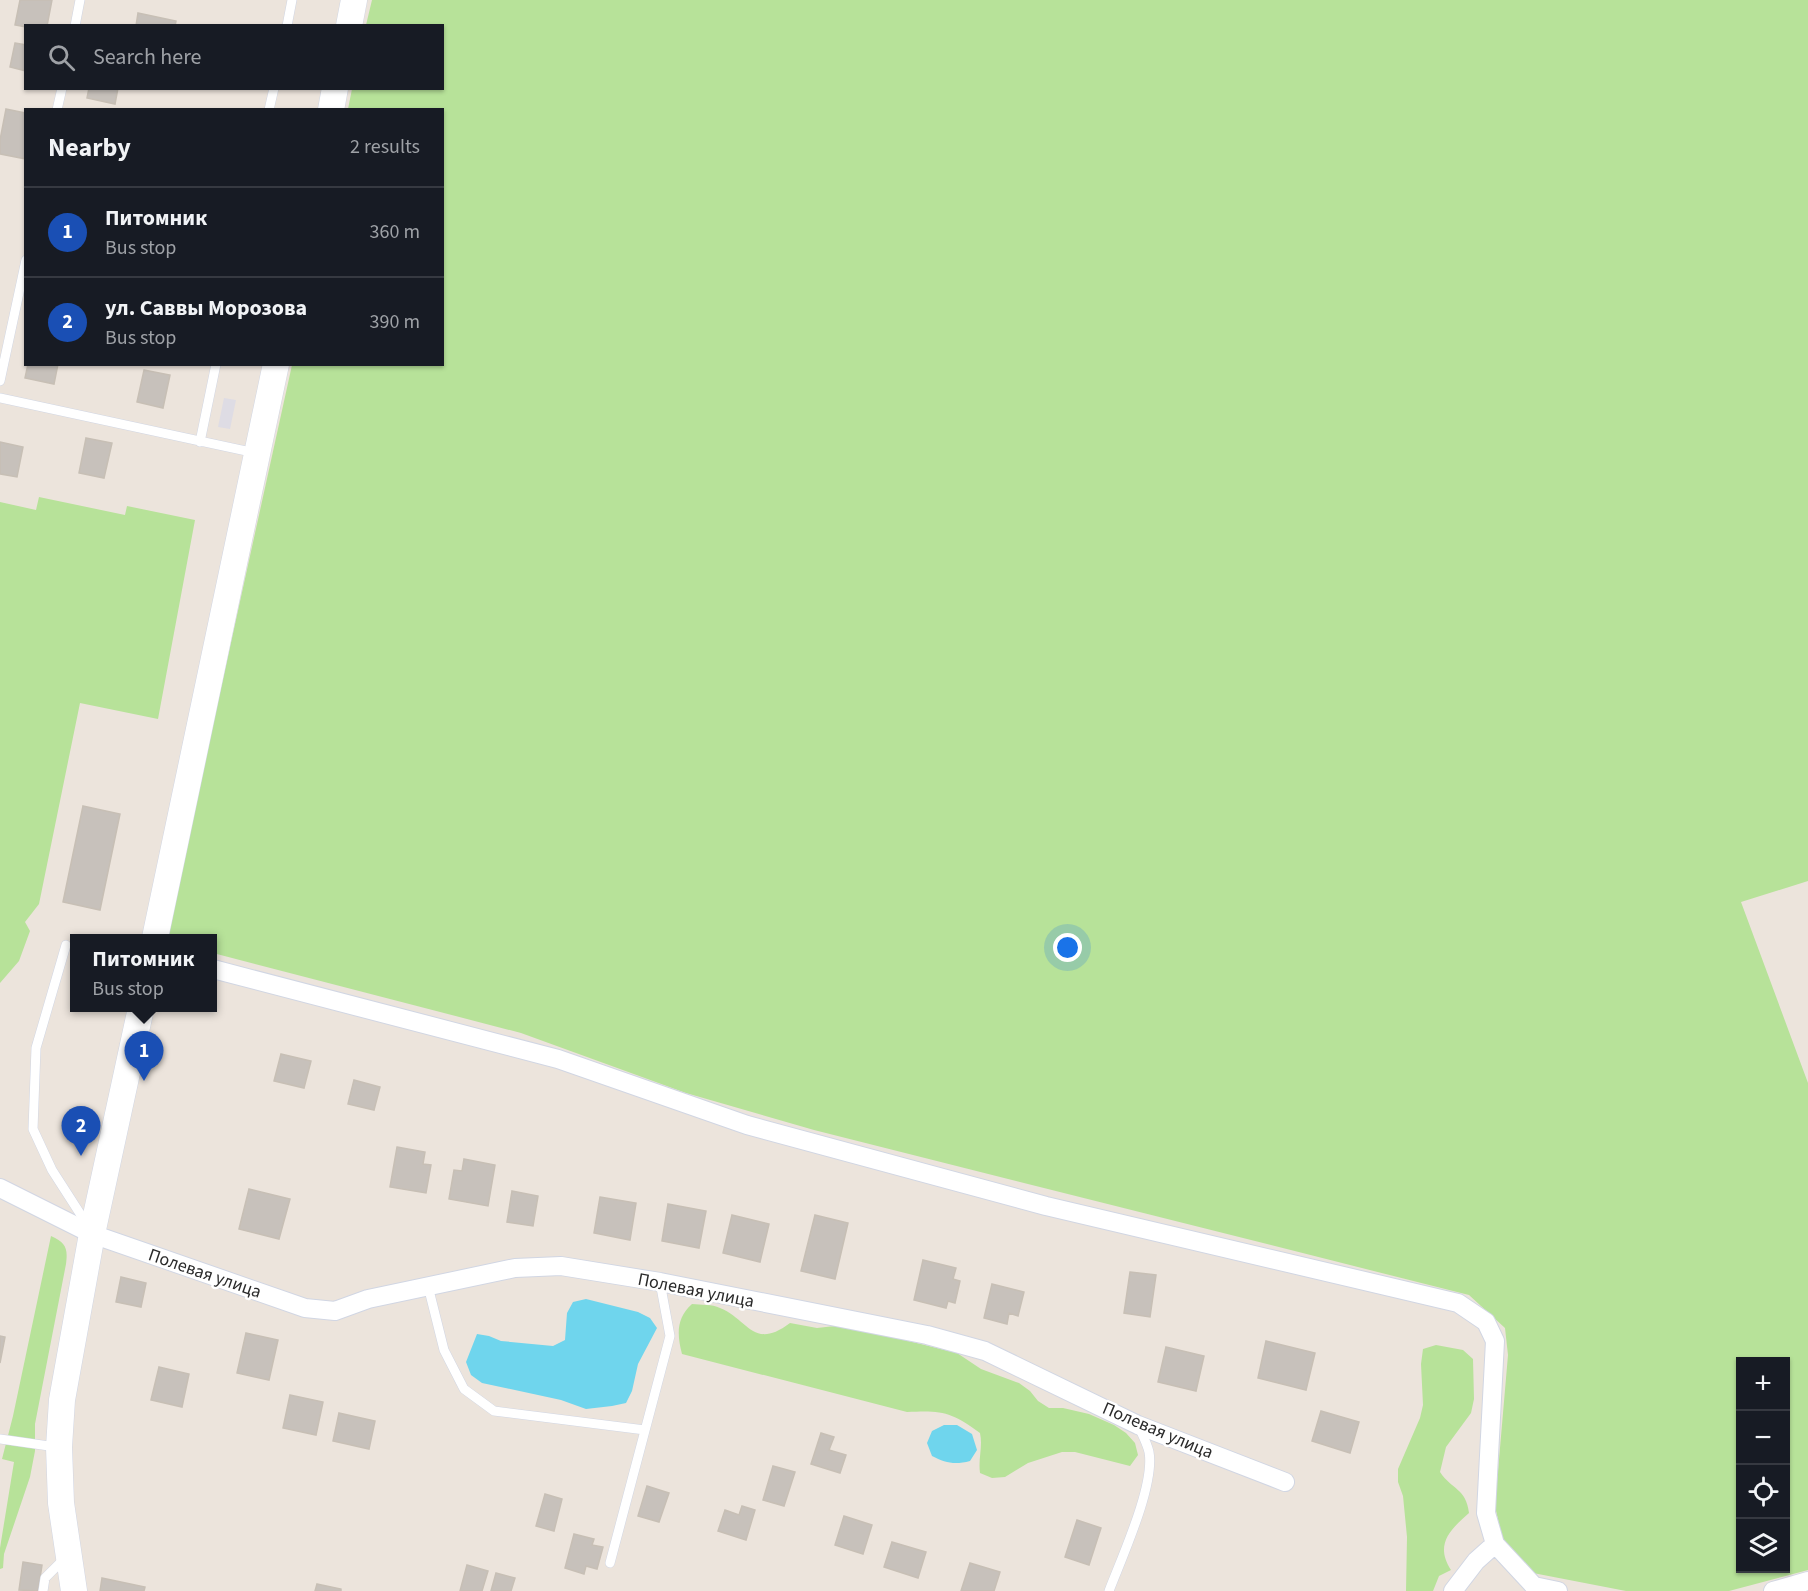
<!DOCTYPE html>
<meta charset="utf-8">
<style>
:root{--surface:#171b24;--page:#20242c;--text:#f1f3f6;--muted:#9ea1a6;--line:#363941;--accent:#b45309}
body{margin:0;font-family:"Source Sans 3",sans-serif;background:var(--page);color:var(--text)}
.controls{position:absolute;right:18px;bottom:18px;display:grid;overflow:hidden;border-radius:0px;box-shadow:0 2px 4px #0004}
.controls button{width:54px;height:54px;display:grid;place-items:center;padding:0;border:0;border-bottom:2px solid var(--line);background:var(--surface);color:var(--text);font:30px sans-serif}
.you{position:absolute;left:1068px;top:948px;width:21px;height:21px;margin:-15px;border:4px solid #fff;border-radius:50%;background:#1a73e8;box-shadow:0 0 0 9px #1a73e833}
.badge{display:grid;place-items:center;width:39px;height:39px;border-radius:50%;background:var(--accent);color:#fff;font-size:20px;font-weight:700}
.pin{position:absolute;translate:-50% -50px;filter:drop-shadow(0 2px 3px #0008)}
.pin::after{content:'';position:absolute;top:32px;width:21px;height:18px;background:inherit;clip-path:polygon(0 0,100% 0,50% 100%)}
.popup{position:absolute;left:70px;top:934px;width:147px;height:78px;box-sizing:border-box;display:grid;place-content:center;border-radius:0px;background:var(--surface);filter:drop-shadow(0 2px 4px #0005);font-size:20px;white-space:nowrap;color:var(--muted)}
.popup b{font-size:22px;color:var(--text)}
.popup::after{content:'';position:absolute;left:50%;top:100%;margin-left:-12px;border:12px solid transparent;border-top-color:var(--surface)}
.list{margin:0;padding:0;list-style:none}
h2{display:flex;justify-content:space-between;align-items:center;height:78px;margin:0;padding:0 24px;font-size:26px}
h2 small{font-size:20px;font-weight:400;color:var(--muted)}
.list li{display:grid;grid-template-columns:39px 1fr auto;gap:18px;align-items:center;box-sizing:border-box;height:90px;padding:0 24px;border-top:2px solid var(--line)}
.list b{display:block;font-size:22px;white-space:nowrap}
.list p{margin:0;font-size:20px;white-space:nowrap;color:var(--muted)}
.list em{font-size:20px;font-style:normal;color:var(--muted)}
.icon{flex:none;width:33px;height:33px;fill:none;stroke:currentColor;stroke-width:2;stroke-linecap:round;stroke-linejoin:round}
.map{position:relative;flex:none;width:1808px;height:1591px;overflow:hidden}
.search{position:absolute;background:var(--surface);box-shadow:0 2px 4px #0004;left:24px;top:24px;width:420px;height:66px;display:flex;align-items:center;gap:15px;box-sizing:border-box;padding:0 21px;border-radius:0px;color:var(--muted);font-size:22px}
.panel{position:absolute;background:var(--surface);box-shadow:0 2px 4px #0004;left:24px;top:108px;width:420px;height:258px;border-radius:0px}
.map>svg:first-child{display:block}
.industrial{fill:#dedce4}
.green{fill:#b7e299;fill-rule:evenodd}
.water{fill:#6fd5ed}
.building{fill:#c7c1bb;stroke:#c7bfb5;stroke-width:1.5}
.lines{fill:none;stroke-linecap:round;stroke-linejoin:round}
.lane-casing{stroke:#d1d6e3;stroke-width:10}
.street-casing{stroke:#d1d6e3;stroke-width:20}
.secondary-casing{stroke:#d1d6e3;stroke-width:27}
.lane{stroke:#fff;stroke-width:9}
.street{stroke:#fff;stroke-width:18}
.secondary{stroke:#fff;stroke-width:26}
.labels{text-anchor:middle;stroke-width:5;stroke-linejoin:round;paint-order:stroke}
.street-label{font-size:18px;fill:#2a2a2a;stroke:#fff}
</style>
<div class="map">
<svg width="1808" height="1591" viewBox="0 0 1808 1591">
<rect width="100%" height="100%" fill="#ece4dc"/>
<path class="industrial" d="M224 398 236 400 230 429 218 427Z"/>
<path class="green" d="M372 0H1808V881L1741 902 1808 1083V1570L1729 1591H1626L1533 1573 1503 1542 1495 1506 1508 1355 1505 1328 1469 1295 814 1130 686 1093 521 1033 213 953V938H166L292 365 442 364V110L348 109 352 89 442 88V26L366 25ZM1740 1362H1786V1568H1740Z
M39 497 125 515 127 506 195 520 158 719 80 703 39 904 25 922 30 931 19 961 0 983V502L36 510Z
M51 1236C66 1243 68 1248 66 1264L35 1424V1451L30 1477 4 1554 3 1568 0 1569V1548L14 1462 2 1459 13 1416Z
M692 1304C701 1305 712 1304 720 1308 748 1319 753 1351 790 1323L817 1328 844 1325 957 1353 981 1369 1019 1383 1030 1391 1038 1401 1049 1408H1063L1089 1414 1114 1425 1126 1433 1135 1443 1138 1455 1130 1466 1075 1452H1062L1028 1463 1005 1477 992 1478 980 1473C978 1458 983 1447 980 1433 952 1412 942 1410 907 1412L682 1354C677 1335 676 1318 692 1304Z
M1436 1345 1463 1350 1473 1359 1474 1399 1471 1413 1446 1447 1440 1472C1452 1490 1466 1488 1469 1513 1451 1529 1434 1544 1451 1570L1439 1576 1433 1591H1406L1407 1537 1403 1496 1398 1482V1469L1420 1418 1423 1405 1421 1364 1423 1349Z"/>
<path class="water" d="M586 1299 638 1312 650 1318 657 1328 638 1364 632 1391 626 1403 612 1406 586 1409 561 1400 482 1383 471 1375 466 1362 477 1334 489 1336 501 1341 553 1346 565 1340 567 1313 573 1302Z
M944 1425H957L972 1434 977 1450 970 1461C955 1465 945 1463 932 1456L927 1443 932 1431Z"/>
<path class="building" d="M20 0H52L47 26 26 27 15 25Z
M138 13 176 21 175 26H136Z
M15 43 26 45V71L10 67Z
M89 88H118L115 104 87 98Z
M6 109 26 113V159L0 154V140Z
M28 364H58L54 384 25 378Z
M144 370 170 375 163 408 137 402Z
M86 438 112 443 104 478 79 473Z
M0 442 23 447 17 477 0 474Z
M83 806 120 814 100 910 63 902Z
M281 1054 311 1061 304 1088 274 1081Z
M354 1080 380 1087 374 1110 348 1104Z
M397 1147 425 1152 423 1164 431 1165 426 1193 390 1187Z
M464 1159 495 1165 488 1206 449 1199 454 1170 462 1171Z
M249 1189 290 1199 279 1239 239 1229Z
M512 1191 538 1196 533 1226 507 1222Z
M600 1197 636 1203 630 1240 594 1233Z
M668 1204 706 1211 699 1248 662 1241Z
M732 1215 769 1224 760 1262 723 1253Z
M815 1215 848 1223 835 1279 801 1271Z
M923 1260 956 1268 953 1279 960 1281 955 1303 948 1301 946 1308 914 1300Z
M1130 1272 1156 1275 1150 1317 1124 1313Z
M121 1277 146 1283 141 1307 116 1302Z
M992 1284 1024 1292 1018 1316 1009 1313 1007 1324 984 1318Z
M246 1333 278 1340 269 1380 237 1373Z
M0 1336 5 1337 0 1363Z
M1266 1341 1315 1353 1306 1390 1258 1378Z
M1166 1347 1204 1356 1196 1391 1158 1382Z
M159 1367 189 1374 182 1407 151 1400Z
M290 1395 323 1402 316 1435 283 1428Z
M1321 1411 1359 1422 1350 1453 1312 1441Z
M339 1413 375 1421 369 1449 333 1441Z
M821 1433 834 1437 829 1450 846 1455 840 1473 811 1464Z
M773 1466 795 1472 784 1506 763 1500Z
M647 1486 669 1493 659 1522 638 1516Z
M545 1494 562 1499 554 1531 536 1526Z
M742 1506 755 1510 746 1540 718 1531 725 1510 739 1515Z
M844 1516 872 1525 863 1554 835 1545Z
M1077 1520 1101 1528 1089 1565 1065 1557Z
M574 1534 594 1539 592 1545 603 1547 597 1569 586 1566 584 1574 565 1568Z
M892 1542 926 1552 918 1578 884 1567Z
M23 1562 42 1565 38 1591 19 1590Z
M970 1563 1000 1572 994 1591H961Z
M467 1565 488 1571 482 1591H460Z
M496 1573 515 1578 511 1591H491Z
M102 1578 145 1587 144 1591H100Z
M317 1584 341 1589V1591H315Z"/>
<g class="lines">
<defs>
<path id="lane" d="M75 26 80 0
M287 26 292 0
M57 110 62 88
M269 110 274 88
M0 381 26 260
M0 398 256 453
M200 442 216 364
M66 945 36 1048 33 1129 52 1170 88 1226
M428 1286 444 1350 464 1389 494 1411 645 1430
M0 1439 56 1447
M610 1563 670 1336 660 1282
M43 1591 45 1578 66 1557
M1109 1591C1122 1557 1155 1485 1149 1452 1147 1443 1142 1434 1138 1425"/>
<path id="street" d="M213 969 558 1059 747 1125 1046 1206 1458 1303 1486 1322 1495 1341 1486 1513 1495 1544 1534 1586 1558 1591
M0 1188 92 1234 305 1308 335 1311 368 1299 515 1268 561 1266 660 1282 927 1335 985 1351 1138 1425 1285 1482
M1453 1591 1476 1561 1495 1544
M1773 1591 1808 1581"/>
<path id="secondary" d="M349 26 354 0
M331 110 335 88
M155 938 276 364
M74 1591 61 1503 59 1447 62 1400 92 1234 141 1008"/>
</defs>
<use href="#lane" class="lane-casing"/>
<use href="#street" class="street-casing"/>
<use href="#secondary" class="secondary-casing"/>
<use href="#lane" class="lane"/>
<use href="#street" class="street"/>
<use href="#secondary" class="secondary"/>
</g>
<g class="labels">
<g class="street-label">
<text transform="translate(205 1273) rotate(19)" y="6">Полевая улица</text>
<text transform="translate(696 1290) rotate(11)" y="6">Полевая улица</text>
<text transform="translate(1158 1430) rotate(23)" y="6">Полевая улица</text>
</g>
</g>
</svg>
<div class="controls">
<button>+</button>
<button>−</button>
<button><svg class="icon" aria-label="locate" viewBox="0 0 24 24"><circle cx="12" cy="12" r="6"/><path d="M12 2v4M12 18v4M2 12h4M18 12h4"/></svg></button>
<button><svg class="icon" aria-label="layers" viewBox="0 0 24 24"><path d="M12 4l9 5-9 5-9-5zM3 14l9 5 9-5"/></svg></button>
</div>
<div class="you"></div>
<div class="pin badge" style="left:144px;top:1081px;background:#1a4fb4">1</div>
<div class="popup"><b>Питомник</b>Bus stop</div>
<div class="pin badge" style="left:81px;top:1156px;background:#1a4fb4">2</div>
<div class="search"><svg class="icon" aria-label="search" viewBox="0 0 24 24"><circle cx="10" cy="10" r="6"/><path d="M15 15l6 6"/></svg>Search here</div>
<section class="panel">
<h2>Nearby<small>2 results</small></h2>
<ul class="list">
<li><span class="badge" style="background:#1a4fb4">1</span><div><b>Питомник</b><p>Bus stop</p></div><em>360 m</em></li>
<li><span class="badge" style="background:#1a4fb4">2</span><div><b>ул. Саввы Морозова</b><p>Bus stop</p></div><em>390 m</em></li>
</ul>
</section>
</div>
